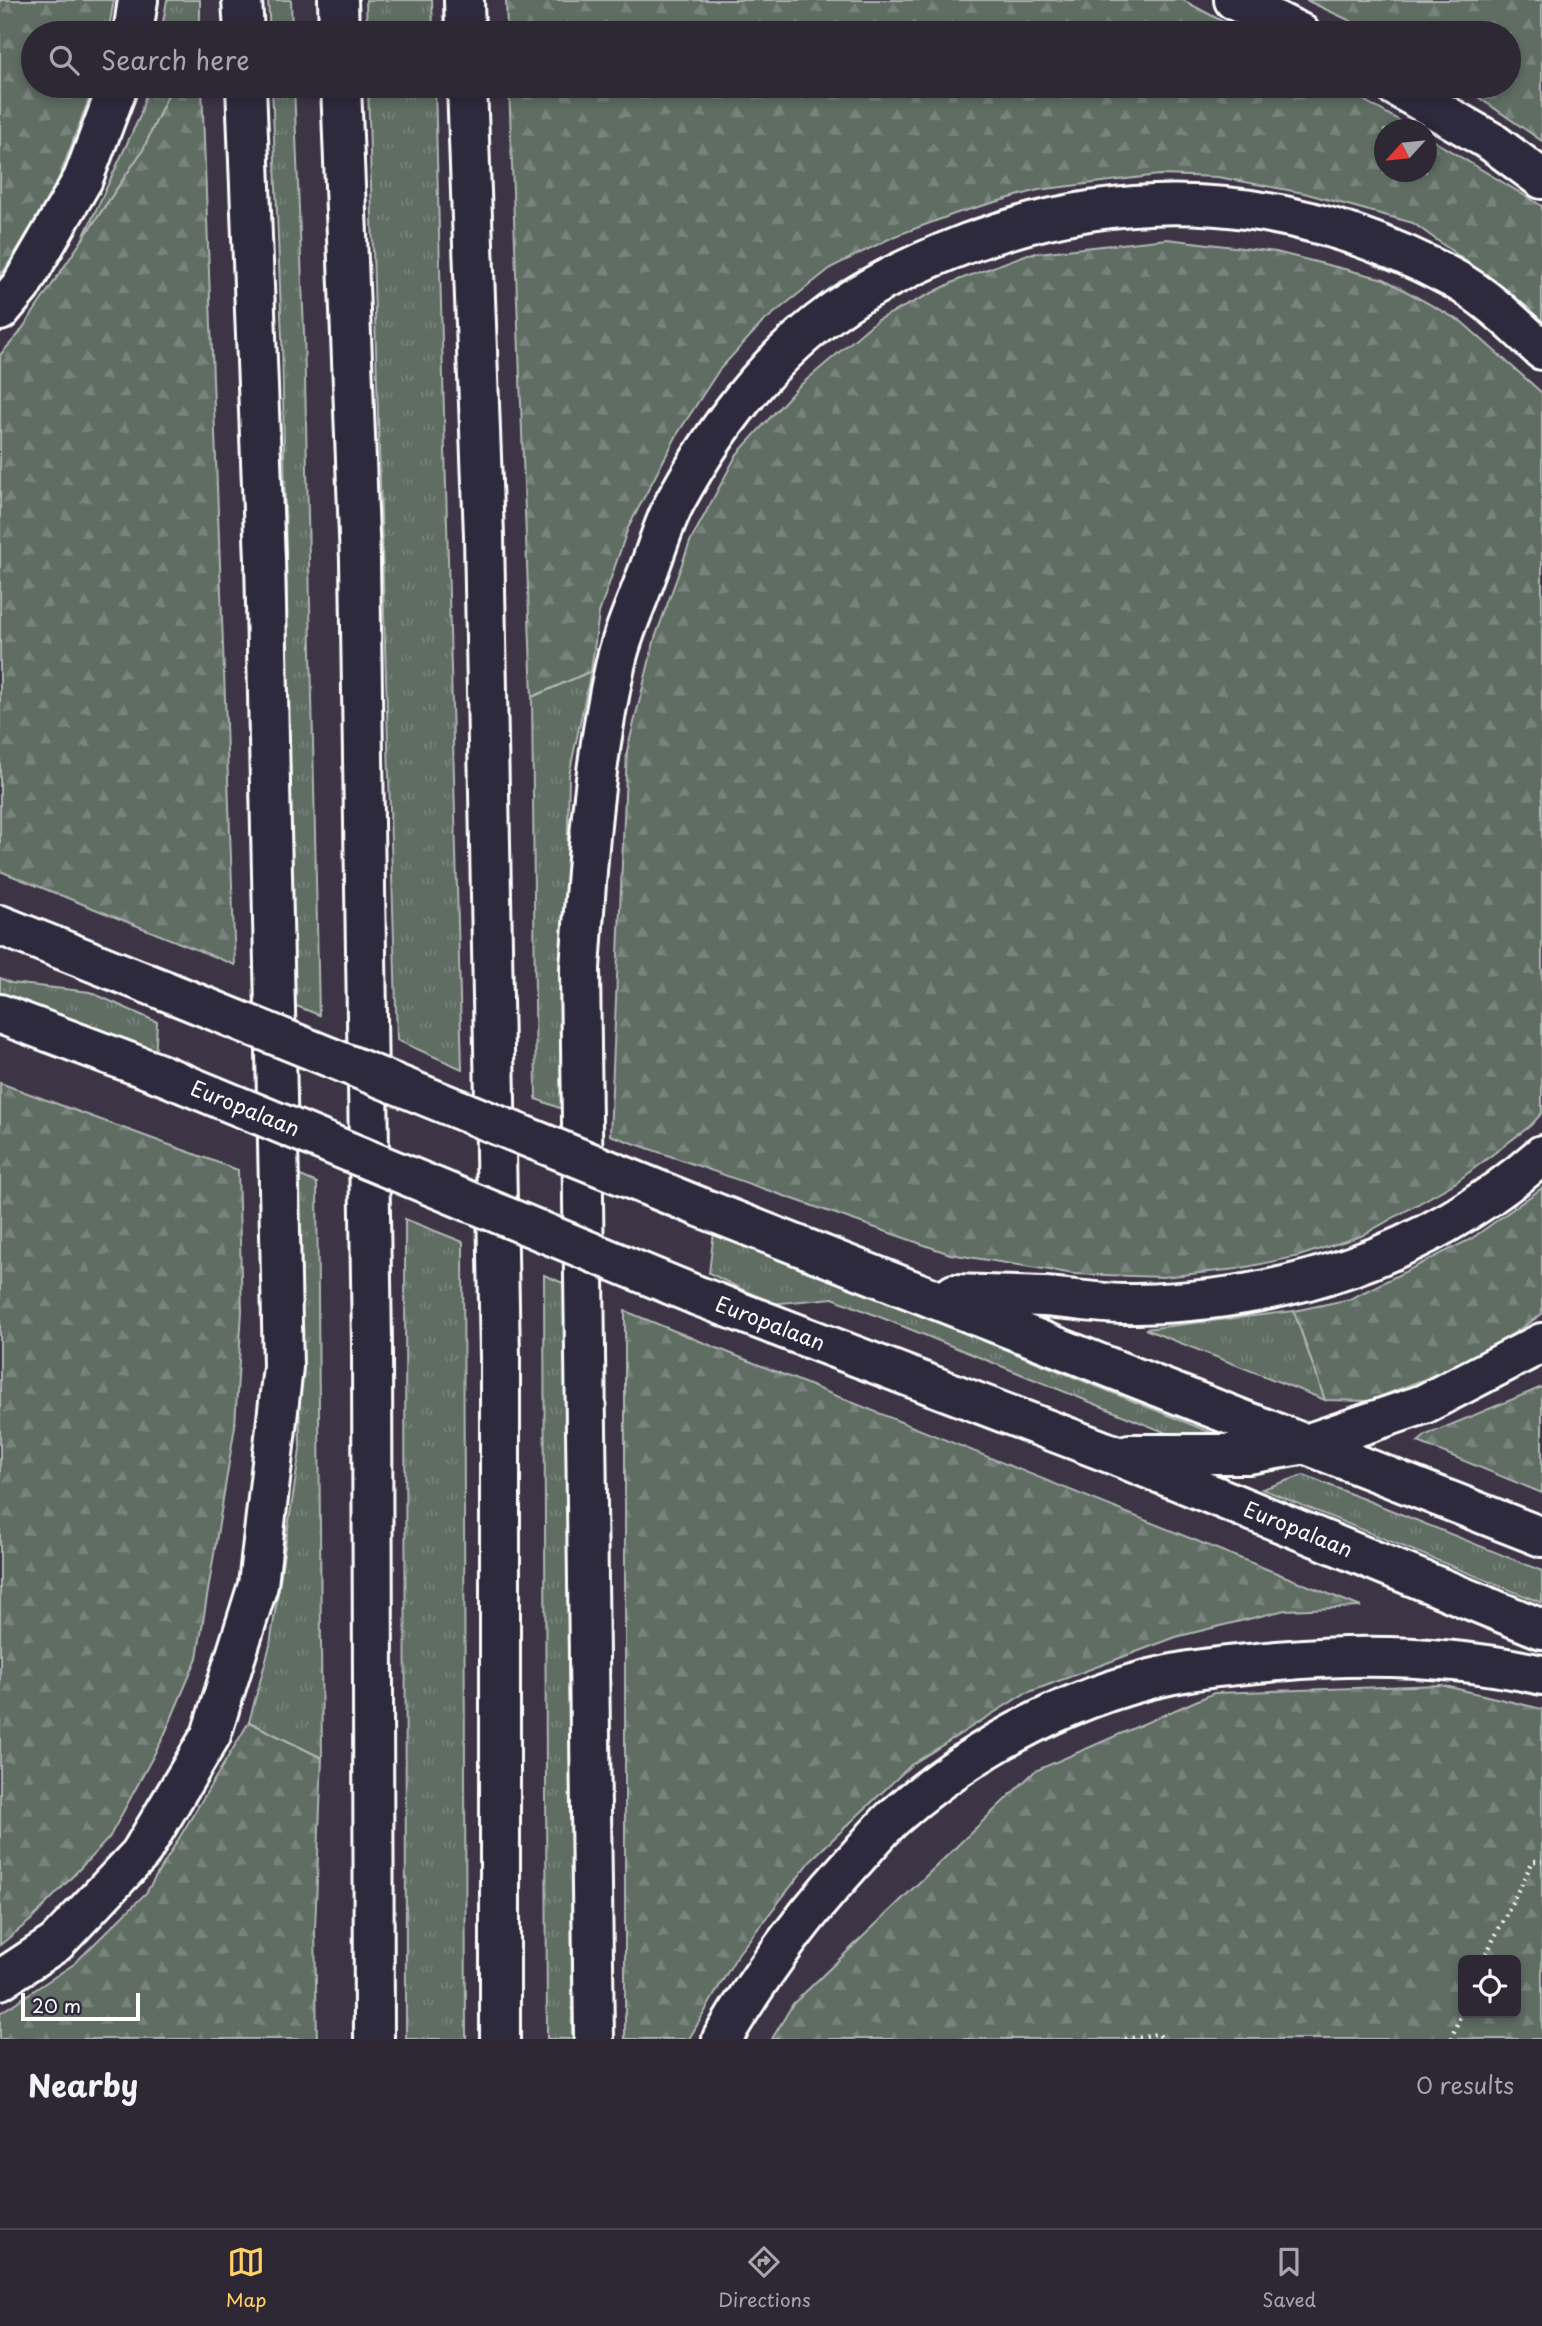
<!DOCTYPE html>
<style>
:root{--surface:#2e2834;--page:#3a3440;--text:#f1f3f6;--muted:#a7a6ac;--line:#49444f;--accent:#ffd166}
body{margin:0;font-family:"Playpen Sans",sans-serif;background:var(--page);color:var(--text)}
.controls{position:absolute;right:21px;bottom:21px;display:grid;overflow:hidden;border-radius:10px;box-shadow:0 4px 10px #0003}
.controls button{width:63px;height:63px;display:grid;place-items:center;padding:0;border:0;border-bottom:2px solid var(--line);background:var(--surface);color:var(--text);font:35px sans-serif}
.compass{position:absolute;left:1374px;top:119px;width:63px;height:63px;border-radius:50%;background:var(--surface);box-shadow:0 4px 10px #0003;rotate:243deg}
.scale{position:absolute;left:21px;bottom:18px;width:119px;box-sizing:border-box;padding-left:7px;border:4px solid #fff;border-top:0;font-size:19px;line-height:24px;white-space:nowrap;color:#fff;-webkit-text-stroke:5px #2f2a3d;paint-order:stroke}
.list{margin:0;padding:0;list-style:none}
h2{display:flex;justify-content:space-between;align-items:center;height:91px;margin:0;padding:0 28px;font-size:30px}
h2 small{font-size:23px;font-weight:400;color:var(--muted)}
.icon{flex:none;width:38px;height:38px;fill:none;stroke:currentColor;stroke-width:2;stroke-linecap:round;stroke-linejoin:round}
.map{position:relative;flex:none;width:1542px;height:2039px;overflow:hidden}
.search{position:absolute;background:var(--surface);box-shadow:0 4px 10px #0003;left:21px;right:21px;top:21px;height:77px;display:flex;align-items:center;gap:18px;box-sizing:border-box;padding:0 24px;border-radius:38px;color:var(--muted);font-size:26px}
.sheet{height:189px;background:var(--surface)}
nav{display:flex;justify-content:space-around;align-items:center;box-sizing:border-box;height:98px;border-top:2px solid var(--line);background:var(--surface);font-size:19px;color:var(--muted)}
nav a{display:grid;justify-items:center;gap:4px}
nav .on{color:var(--accent)}
.map>svg:first-child{display:block}
.grass{fill:url(#grass-tufts);stroke:#afb6b2;stroke-width:2}
.forest{fill:url(#forest-firs);stroke:#afb6b2;stroke-width:2;fill-rule:evenodd}
.lines{fill:none;stroke-linecap:round;stroke-linejoin:round}
.highway-casing{stroke:#fff;stroke-width:44}
.path{stroke:#fff;stroke-width:4.5;stroke-dasharray:2 5;stroke-linecap:butt}
.highway{stroke:#2f2a3d;stroke-width:38}
.highway-bridge-casing{stroke:#fff;stroke-width:44;stroke-linecap:butt}
.highway-bridge{stroke:#2f2a3d;stroke-width:38}
.labels{text-anchor:middle;stroke-width:5;stroke-linejoin:round;paint-order:stroke}
.street-label{font-size:21px;fill:#fff;stroke:#2f2a3d}
</style>
<div class="map">
<svg width="1542" height="2039" viewBox="0 0 1542 2039">
<defs>
<pattern id="grass-tufts" width="24" height="20" patternUnits="userSpaceOnUse" patternTransform="scale(1.75)"><rect width="24" height="20" fill="#5f6d64"/><path d="M3 7l-1-3M5 7V3M7 7l1-3M15 17l-1-3M17 17v-4M19 17l1-3" fill="none" stroke="#77837b"/></pattern>
<pattern id="forest-firs" width="22" height="20" patternUnits="userSpaceOnUse" patternTransform="scale(1.75)"><rect width="22" height="20" fill="#5f6d64"/><path d="M5 1l3.5 6h-7zM16 11l3.5 6h-7z" fill="#77837b"/></pattern>
</defs>
<rect width="100%" height="100%" fill="#3d3545"/>
<filter id="ink" filterUnits="userSpaceOnUse"><feTurbulence type="fractalNoise" baseFrequency=".0143" numOctaves="2"/><feDisplacementMap in="SourceGraphic" scale="14" xChannelSelector="R" yChannelSelector="G"/><feConvolveMatrix kernelMatrix="1 2 1 2 8 2 1 2 1" color-interpolation-filters="sRGB"/></filter>
<g filter="url(#ink)">
<path class="grass" d="M167 0H200V25L196 33H161Z
M268 0H291L292 33H270Z
M366 0H432L433 33H367Z
M148 86H172L143 150 82 240 140 116Z
M272 86H294L304 332 319 1015 294 1005 282 339Z
M368 86H435L462 1069 397 1040Z
M591 671 569 775 562 1109 536 1099 532 697Z
M0 978 11 983 90 992 157 1022 155 1061 0 994Z
M296 1174 317 1183 322 1758 249 1722 270 1645 300 1450Z
M405 1219 463 1242 466 2039H406Z
M714 1232 1210 1432 1184 1440 833 1298 771 1304 709 1273Z
M544 1275 570 1286 572 2039H547Z
M1294 1311 1325 1400 1145 1329Z
M1304 1475 1542 1571V1603L1262 1489Z"/>
<path class="forest" d="M0 0H114L108 33H33V86H94L54 191 0 277Z
M506 0H1183L1244 33H507Z
M1306 0H1542V141L1462 86H1509V33H1376Z
M172 86H202L235 965 0 871V355L18 335 143 150Z
M509 86H1339L1414 129 1384 130V172H1426L1427 137 1542 206V323L1506 290 1413 223 1304 193 1218 177 1159 175 1038 190 957 213 895 236 832 267 763 322 719 370 678 433 628 528 599 613 591 671 532 697Z
M1167 239 1276 252 1384 279 1462 322 1542 393V1113L1530 1126 1455 1183 1361 1236 1299 1256 1237 1269 1163 1277 1074 1274 950 1254 610 1135 627 751 655 638 690 542 737 454 797 388 877 320 958 280 1028 254Z
M0 1083 238 1170 242 1311 235 1426 197 1658 163 1738 109 1838 31 1920 0 1945Z
M1542 1188V1314L1495 1346 1450 1369 1369 1401 1325 1400 1294 1311 1350 1299 1471 1239Z
M625 1311 1361 1607 1285 1610 1176 1637 1024 1694 911 1765 814 1857 738 1954 689 2039H625Z
M1542 1387V1493L1418 1442 1426 1435Z
M1441 1685 1542 1709V2039H772L793 2004 1035 1771 1214 1693ZM1463 1960H1516V2013H1463Z
M249 1722 322 1758 315 1929 317 2039H0V2013L74 1964 146 1893Z"/>
<g class="lines">
<defs>
<path id="highway" d="M242 0 244 33
M338 0 339 33
M464 0 465 33
M1234 0 1300 33
M133 33 138 0
M341 86 360 560 372 1345 374 2039
M467 86 484 536 500 1357V2039
M1395 86 1492 142 1542 179
M0 311 21 286 83 179 118 86
M0 925 166 991
M0 1014 163 1075
M700 1207 1542 1537
M954 1294C984 1295 1015 1296 1045 1297 1075 1299 1106 1305 1135 1304 1286 1301 1427 1256 1542 1155
M698 1296 1112 1454 1542 1629
M1129 1454H1248L1306 1444 1424 1404 1542 1343
M0 1980 56 1943 140 1854 211 1735 258 1585 283 1367 265 560 246 86
M594 2039 580 969C587 866 593 763 616 662 622 634 636 605 646 577 656 552 663 524 676 500 716 427 766 360 834 311 874 282 921 261 968 243 1136 181 1296 194 1454 279 1487 297 1515 325 1542 350
M722 2039C759 1976 801 1919 850 1865 865 1849 878 1832 893 1818 974 1746 1082 1689 1189 1671 1218 1666 1249 1664 1278 1661 1366 1653 1456 1656 1542 1675"/>
</defs>
<use href="#highway" class="highway-casing"/>
<path class="path" d="M1483 1960 1533 1861H1542
M1125 2039 1158 2034 1163 2039
M1451 2039 1463 2009"/>
<use href="#highway" class="highway"/>
<defs>
<path id="highway-bridge" d="M166 991 700 1207
M163 1075 698 1296"/>
</defs>
<use href="#highway-bridge" class="highway-bridge-casing"/>
<use href="#highway-bridge" class="highway-bridge"/>
</g>
</g>
<g class="labels">
<g class="street-label">
<text transform="translate(245 1109) rotate(22)" y="7">Europalaan</text>
<text transform="translate(770 1324) rotate(21)" y="7">Europalaan</text>
<text transform="translate(1298 1530) rotate(22)" y="7">Europalaan</text>
</g>
</g>
</svg>
<div class="controls">
<button><svg class="icon" aria-label="locate" viewBox="0 0 24 24"><circle cx="12" cy="12" r="6"/><path d="M12 2v4M12 18v4M2 12h4M18 12h4"/></svg></button>
</div>
<svg class="compass" viewBox="-18 -18 36 36"><path d="M0-13l5 13h-10z" fill="#e53935"/><path d="M0 13l5-13h-10z" fill="#a7a6ac"/></svg>
<div class="scale">20 m</div>
<div class="search"><svg class="icon" aria-label="search" viewBox="0 0 24 24"><circle cx="10" cy="10" r="6"/><path d="M15 15l6 6"/></svg>Search here</div>
</div>
<section class="sheet">
<h2>Nearby<small>0 results</small></h2>
<ul class="list">
</ul>
</section>
<nav>
<a class="on"><svg class="icon" aria-label="map" viewBox="0 0 24 24"><path d="M3 6l6-2 6 2 6-2v14l-6 2-6-2-6 2zM9 4v14M15 6v14"/></svg>Map</a>
<a><svg class="icon" aria-label="directions" viewBox="0 0 24 24"><path d="M12 3l9 9-9 9-9-9zM9 14v-3h6M13 9l2 2-2 2"/></svg>Directions</a>
<a><svg class="icon" aria-label="saved" viewBox="0 0 24 24"><path d="M7 4h10v16l-5-4-5 4z"/></svg>Saved</a>
</nav>
